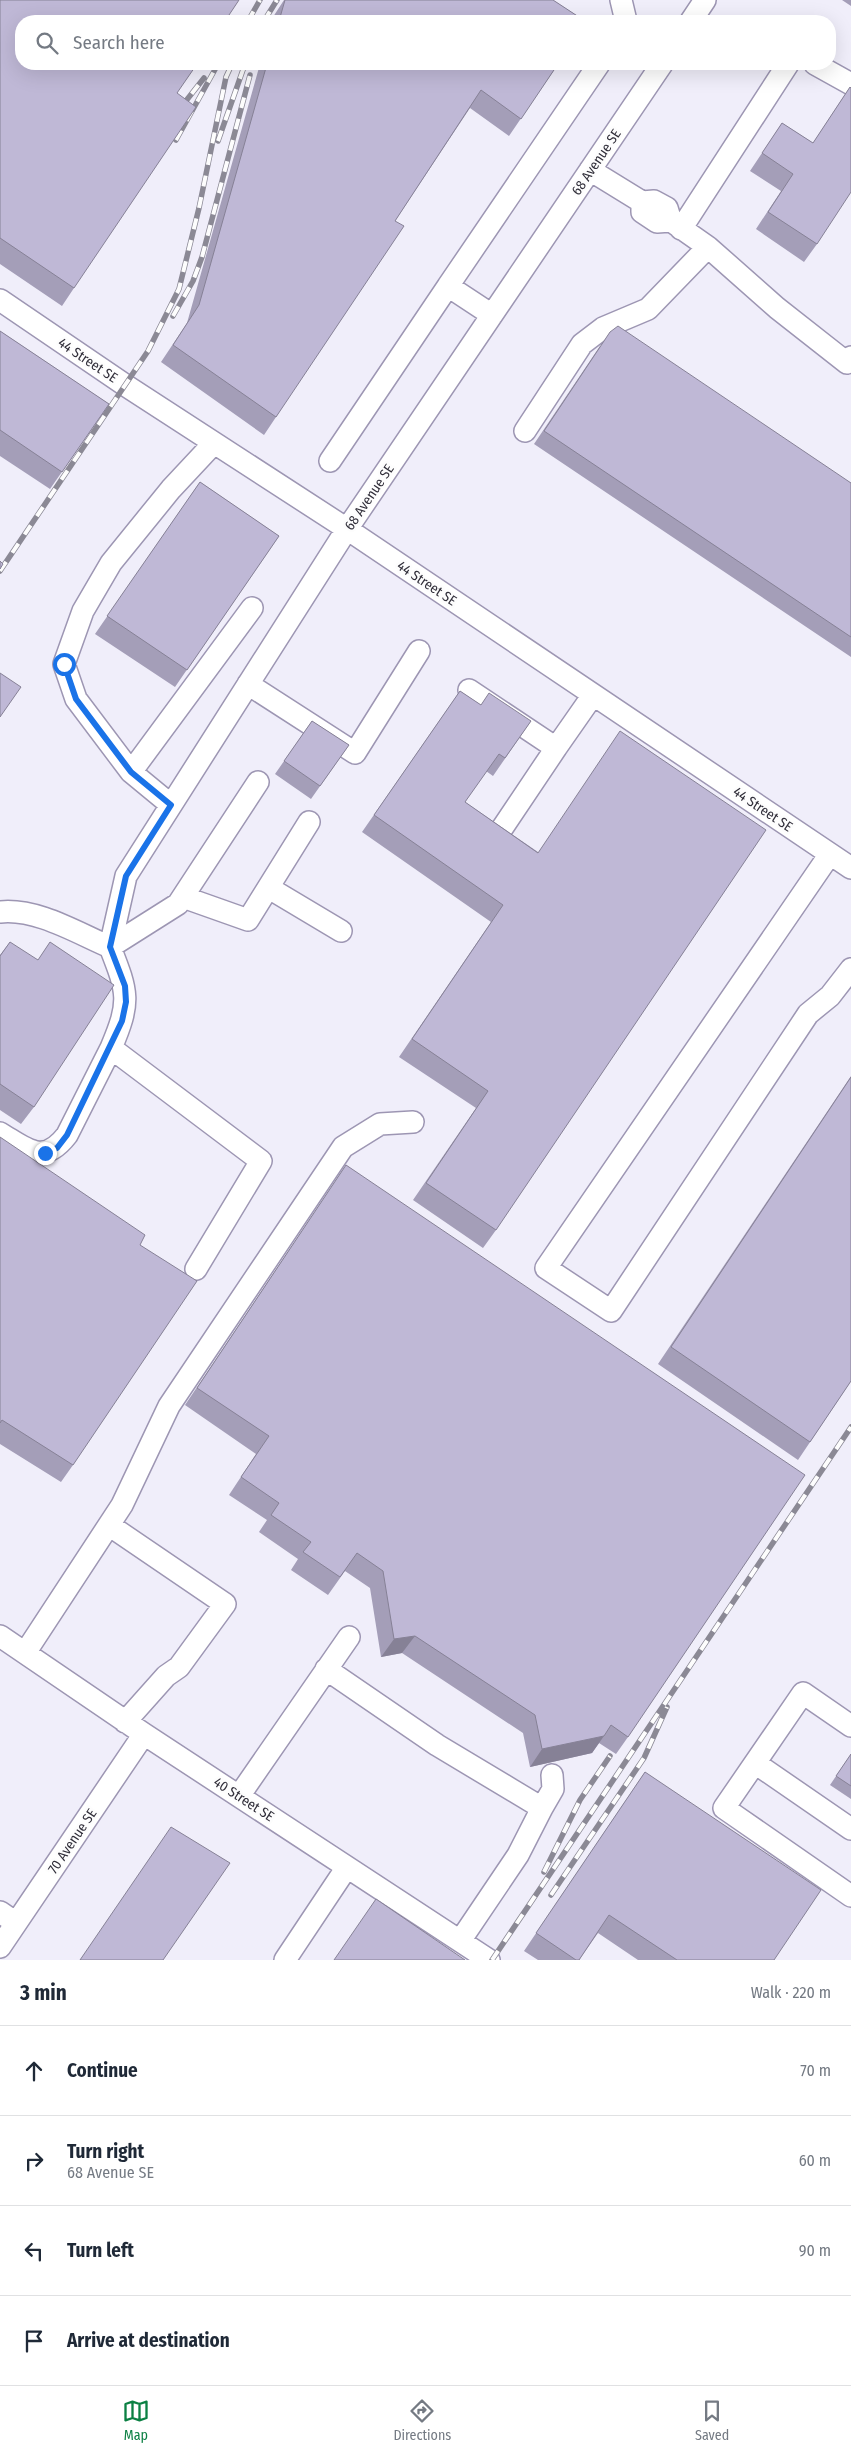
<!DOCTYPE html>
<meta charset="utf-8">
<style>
:root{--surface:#fff;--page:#f6f6f7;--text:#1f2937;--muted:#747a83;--line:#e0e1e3;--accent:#0b8043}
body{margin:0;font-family:"Fira Sans Condensed",sans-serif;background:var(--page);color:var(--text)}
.stop{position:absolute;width:15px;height:15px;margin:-11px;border:4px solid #1a73e8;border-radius:50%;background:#fff}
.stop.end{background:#1a73e8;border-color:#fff;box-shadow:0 1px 5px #0008}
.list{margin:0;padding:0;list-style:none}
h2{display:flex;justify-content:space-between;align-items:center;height:65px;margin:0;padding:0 20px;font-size:21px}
h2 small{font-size:16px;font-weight:400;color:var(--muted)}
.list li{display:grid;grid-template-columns:32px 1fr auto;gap:15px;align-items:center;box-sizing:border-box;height:90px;padding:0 20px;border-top:1px solid var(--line)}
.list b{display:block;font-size:19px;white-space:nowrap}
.list p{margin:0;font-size:16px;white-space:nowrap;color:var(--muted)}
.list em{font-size:16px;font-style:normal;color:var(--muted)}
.icon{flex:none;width:28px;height:28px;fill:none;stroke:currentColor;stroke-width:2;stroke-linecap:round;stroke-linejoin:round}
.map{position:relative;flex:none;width:851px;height:1960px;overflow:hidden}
.search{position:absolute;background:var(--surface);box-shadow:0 5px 20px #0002;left:15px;right:15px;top:15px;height:55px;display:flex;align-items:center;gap:12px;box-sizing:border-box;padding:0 18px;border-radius:20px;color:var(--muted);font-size:19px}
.sheet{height:425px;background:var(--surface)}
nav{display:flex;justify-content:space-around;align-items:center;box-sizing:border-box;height:70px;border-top:1px solid var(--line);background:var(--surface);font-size:14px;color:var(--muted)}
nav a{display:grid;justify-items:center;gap:2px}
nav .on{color:var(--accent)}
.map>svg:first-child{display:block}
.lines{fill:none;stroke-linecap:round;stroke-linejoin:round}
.minor-casing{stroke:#9d96b3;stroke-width:24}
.minor{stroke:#fff;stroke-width:21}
.rail-casing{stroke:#8b8995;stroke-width:5.5}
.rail{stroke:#fdfdfd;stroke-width:4;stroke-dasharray:11;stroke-linecap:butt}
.wall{fill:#a49eb8}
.shaded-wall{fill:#868196}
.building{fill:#bfb8d6;stroke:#868196}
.route{stroke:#1a73e8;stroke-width:6}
.labels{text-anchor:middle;stroke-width:5;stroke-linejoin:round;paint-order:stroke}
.street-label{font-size:14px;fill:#312f3a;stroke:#fdfdfd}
</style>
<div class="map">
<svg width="851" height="1960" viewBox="0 0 851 1960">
<rect width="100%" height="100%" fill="#f0eefa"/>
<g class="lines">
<defs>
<path id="minor" d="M621 0 626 21
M691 21 705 0
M815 64 851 84
M590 170 642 202 654 201 667 208 671 221 657 222 642 212V202
M671 221 708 247 777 308 847 363 851 357
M681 229 788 64
M0 300 125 385 347 529 851 868
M492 315 448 286 599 64
M525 431 582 344 603 328 648 309 708 247
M330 461 448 286
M248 684 355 753 419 651
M469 690 556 748 503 827
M556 748 593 695
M131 772 252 608
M171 805 131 772 76 699 64 664 83 611 111 563 171 489 214 443
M830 854 546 1268 611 1311 808 1014 830 996 851 969
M269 888 341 931
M183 897 248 920 309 822
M0 912C37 908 77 933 110 947 128 993 131 1001 111 1048L261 1161 196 1269
M110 947 126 876 347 529 662 64
M110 947 178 904 258 782
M0 1133C27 1149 43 1166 67 1135L111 1048
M109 1525 225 1604 179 1667 166 1676 125 1722
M0 1636 144 1734 489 1960
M25 1653 122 1505 169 1406 343 1147 380 1124 413 1122
M326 1669 437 1745 542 1808 553 1789 552 1775
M851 1726 803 1693 724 1808 851 1896
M755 1763 851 1829
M239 1796 349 1637
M0 1912 16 1923
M460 1941 518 1855 542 1808
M0 1947 144 1734
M285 1960 347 1867"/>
</defs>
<use href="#minor" class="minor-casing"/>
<use href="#minor" class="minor"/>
<defs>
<path id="rail" d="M248 21 260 0
M264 21 277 0
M178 111 204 78
M176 140 218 64
M218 141 245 64
M173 316 193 281 202 257 250 75
M0 571 148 351 179 289 199 208 226 77 232 64
M544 1872 580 1800 610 1756
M551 1895 644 1758 667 1707
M492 1960 851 1427"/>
</defs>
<use href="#rail" class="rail-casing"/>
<use href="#rail" class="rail"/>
</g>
<path class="wall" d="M0 0 74 288 62 306 0 264Z
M284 0H553L585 21H271L273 17Z
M842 0H851V6Z
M260 64H558L509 136 470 108 395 221 276 417 264 435 161 362 187 323Z
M850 87 817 244 804 262 756 229 781 191 750 171 782 123 813 143Z
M0 331 109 404 50 489 0 456Z
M600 346 851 483V657L534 444Z
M200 482 279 536 175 687 95 634Z
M460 691 481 705 531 721 493 776 486 771 465 802 538 852 496 1230 483 1248 413 1200 476 1108 399 1057 491 922 362 832Z
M312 721 349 745 311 799 275 774Z
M10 942 34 1107 21 1124 0 1110V955Z
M851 1076V1381L798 1460 658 1364Z
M0 1137 140 1245 73 1465 61 1482 0 1444Z
M346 1165 628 1737 616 1754 599 1743 592 1753 530 1767 523 1733 402 1653 381 1657 370 1588 345 1571 328 1595 291 1570 298 1559 259 1532 267 1520 229 1495 256 1454 185 1405Z
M851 1754V1799L830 1785Z
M645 1772 774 1960H638L598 1933 579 1960H538L524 1951Z"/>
<path class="shaded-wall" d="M415 1636 402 1653 381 1657 394 1639Z
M604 1736 592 1753 530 1767 542 1749Z"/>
<path class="building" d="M0 0H239L225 21H21V64H197L177 93 196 107 74 288 0 238Z
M285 0H553L585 21H279Z
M267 64H558L521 119 481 90 395 221 404 226 276 417 173 345 199 305Z
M850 87 851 88V192L817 244 768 212 793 174 762 153 782 123 813 143Z
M618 326 851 483V637L544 431 610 332Z
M0 331 109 404 62 472 0 430Z
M200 482 279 536 187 670 107 616Z
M0 561 3 564 0 569Z
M0 673 21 687 0 717Z
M460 691 481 705 489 693 531 721 505 758 499 754 465 802 538 853 620 731 766 830 496 1230 426 1183 488 1091 412 1039 503 905 374 815Z
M312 721 349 745 320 786 284 761Z
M10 942 38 960 50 942 114 985 34 1107 0 1084V956Z
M851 1077V1381L810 1442 671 1347Z
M0 1137 145 1235 140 1245 197 1281 73 1465 2 1420 0 1423Z
M346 1165 805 1475 628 1737 611 1725 604 1736 542 1749 535 1715 415 1636 394 1639 383 1571 357 1553 340 1577 303 1552 311 1542 271 1515 279 1503 241 1477 269 1436 197 1388Z
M851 1754V1786L836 1776Z
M645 1772 821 1890 774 1960H677L609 1915 579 1960H576L536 1933Z
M171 1827 230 1863 163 1960H80Z
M376 1899 465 1960H334Z"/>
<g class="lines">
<path class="route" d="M45 1153 57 1148 67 1135 122 1021 126 1002 125 986 110 947 126 876 171 805 131 772 76 699 64 664"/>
</g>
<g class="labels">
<g class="street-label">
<text transform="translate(596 162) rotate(-56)" y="5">68 Avenue SE</text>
<text transform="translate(88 360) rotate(34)" y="5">44 Street SE</text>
<text transform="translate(369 497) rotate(-56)" y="5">68 Avenue SE</text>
<text transform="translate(427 583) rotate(34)" y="5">44 Street SE</text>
<text transform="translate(763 809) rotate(34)" y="5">44 Street SE</text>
<text transform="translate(244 1799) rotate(33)" y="5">40 Street SE</text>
<text transform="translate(72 1841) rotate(-56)" y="5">70 Avenue SE</text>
</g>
</g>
</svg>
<div class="stop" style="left:64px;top:664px"></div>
<div class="stop end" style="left:45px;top:1153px"></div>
<div class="search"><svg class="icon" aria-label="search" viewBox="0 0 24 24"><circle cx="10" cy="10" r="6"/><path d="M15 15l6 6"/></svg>Search here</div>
</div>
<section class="sheet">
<h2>3 min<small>Walk · 220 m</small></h2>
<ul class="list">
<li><svg class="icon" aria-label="ahead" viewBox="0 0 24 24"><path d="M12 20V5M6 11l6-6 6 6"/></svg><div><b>Continue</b></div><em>70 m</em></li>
<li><svg class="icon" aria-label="right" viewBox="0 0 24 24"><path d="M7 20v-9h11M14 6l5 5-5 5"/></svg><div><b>Turn right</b><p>68 Avenue SE</p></div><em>60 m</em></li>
<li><svg class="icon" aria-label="left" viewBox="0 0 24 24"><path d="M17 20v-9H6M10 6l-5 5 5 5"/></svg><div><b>Turn left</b></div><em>90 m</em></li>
<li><svg class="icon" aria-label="arrive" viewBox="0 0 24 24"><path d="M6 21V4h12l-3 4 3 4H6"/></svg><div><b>Arrive at destination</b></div></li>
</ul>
</section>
<nav>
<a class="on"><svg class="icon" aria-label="map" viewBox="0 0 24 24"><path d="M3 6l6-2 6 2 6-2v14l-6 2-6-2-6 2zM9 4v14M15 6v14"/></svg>Map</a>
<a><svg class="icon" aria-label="directions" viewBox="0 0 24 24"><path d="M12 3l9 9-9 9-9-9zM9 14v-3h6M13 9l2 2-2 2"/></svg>Directions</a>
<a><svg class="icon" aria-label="saved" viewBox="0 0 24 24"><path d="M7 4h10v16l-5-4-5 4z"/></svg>Saved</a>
</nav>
